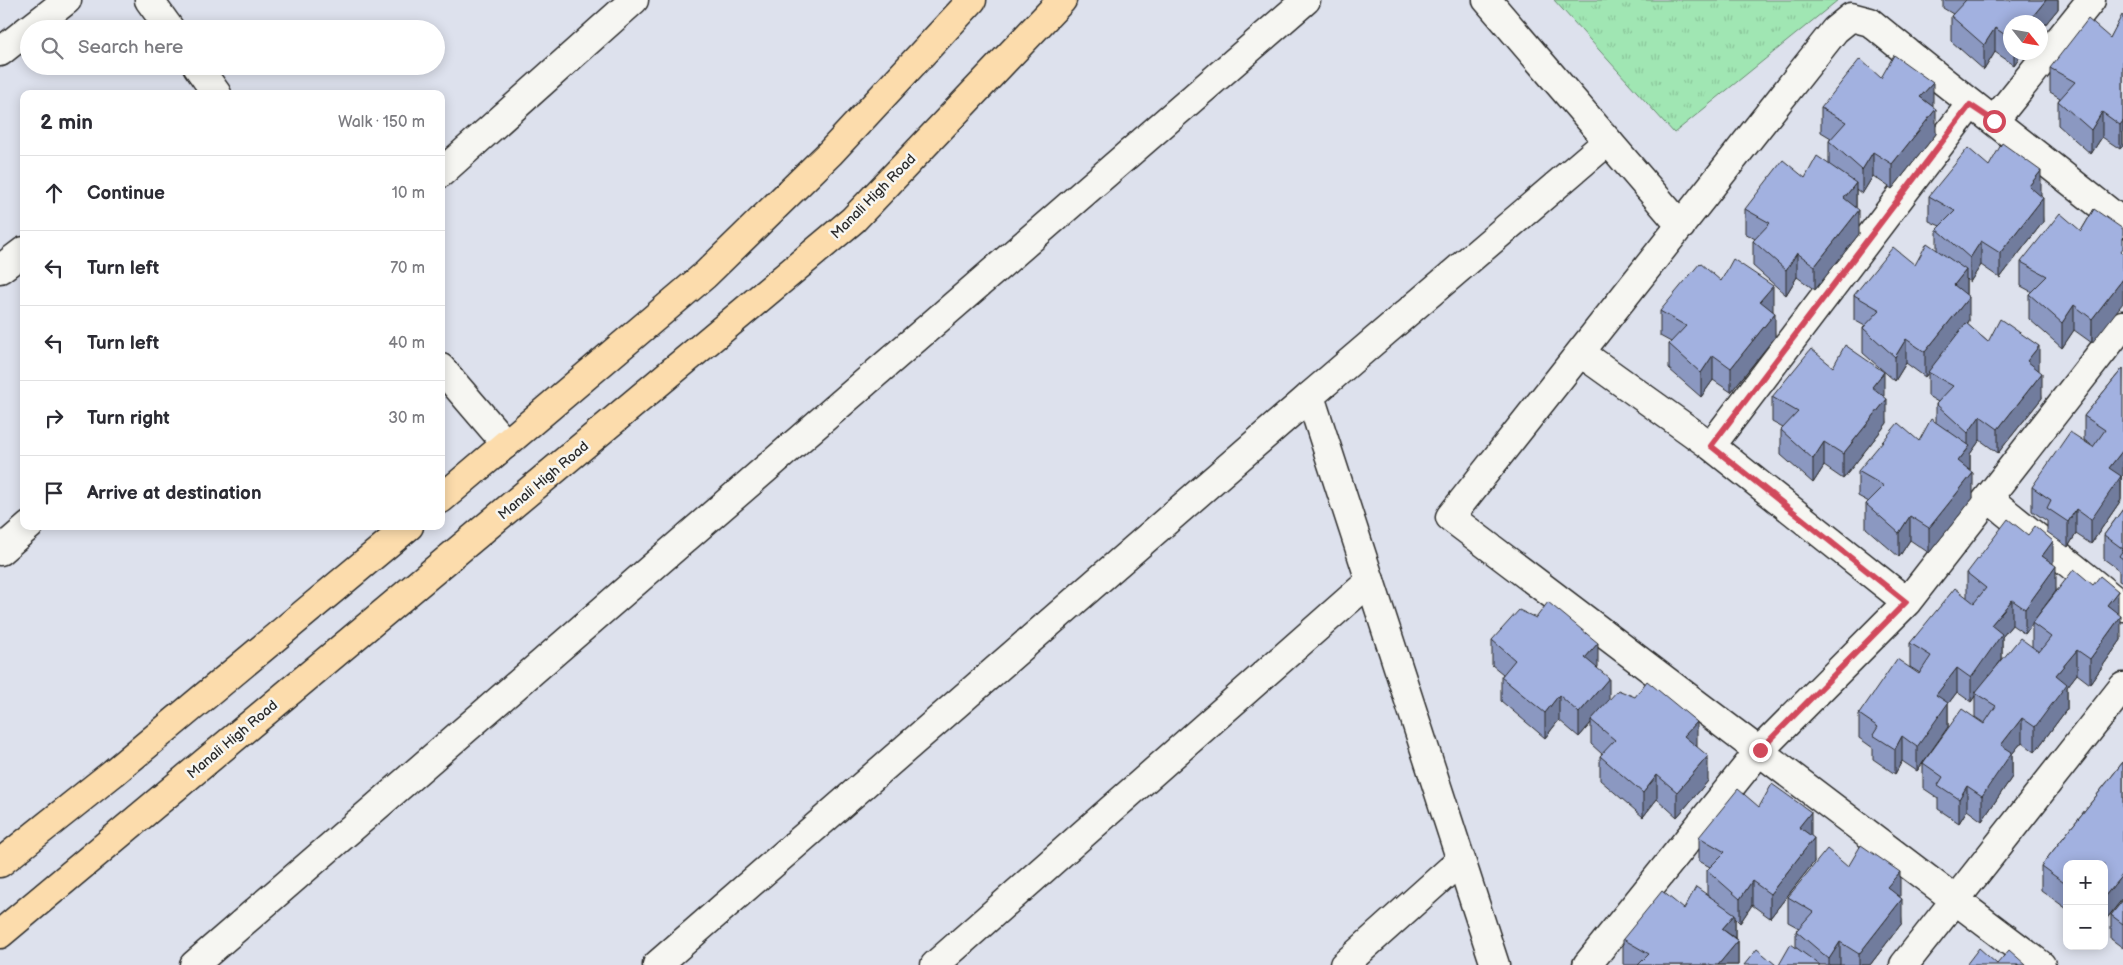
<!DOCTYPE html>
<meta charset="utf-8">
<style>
:root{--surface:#fff;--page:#f2f2f3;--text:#2b2b33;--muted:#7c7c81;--line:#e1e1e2}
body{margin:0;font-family:"Balsamiq Sans",sans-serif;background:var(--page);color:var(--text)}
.controls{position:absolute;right:15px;bottom:15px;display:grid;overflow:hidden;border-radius:10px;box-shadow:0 2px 12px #0003}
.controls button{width:45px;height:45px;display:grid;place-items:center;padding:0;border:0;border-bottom:1px solid var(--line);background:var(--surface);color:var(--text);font:25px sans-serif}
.compass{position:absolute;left:2003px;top:15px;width:45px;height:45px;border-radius:50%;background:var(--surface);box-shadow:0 2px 12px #0003;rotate:121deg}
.stop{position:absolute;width:15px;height:15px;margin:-11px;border:4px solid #d1495b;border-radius:50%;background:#fff}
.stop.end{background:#d1495b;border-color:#fff;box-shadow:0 1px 5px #0008}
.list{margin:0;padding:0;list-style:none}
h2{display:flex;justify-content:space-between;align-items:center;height:65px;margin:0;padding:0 20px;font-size:21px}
h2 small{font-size:16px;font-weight:400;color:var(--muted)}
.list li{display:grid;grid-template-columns:32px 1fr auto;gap:15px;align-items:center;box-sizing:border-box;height:75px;padding:0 20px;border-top:1px solid var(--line)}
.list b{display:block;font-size:19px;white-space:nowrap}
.list em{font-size:16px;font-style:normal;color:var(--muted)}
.icon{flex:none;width:28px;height:28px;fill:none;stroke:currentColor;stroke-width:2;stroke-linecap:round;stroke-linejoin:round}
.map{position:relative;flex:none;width:2123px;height:965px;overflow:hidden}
.search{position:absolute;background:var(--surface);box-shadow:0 2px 12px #0003;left:20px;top:20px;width:425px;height:55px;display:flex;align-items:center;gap:12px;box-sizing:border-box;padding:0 18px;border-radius:28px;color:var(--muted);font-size:19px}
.panel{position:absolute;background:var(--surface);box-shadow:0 2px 12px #0003;left:20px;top:90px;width:425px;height:440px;border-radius:10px}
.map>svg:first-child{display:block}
.grass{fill:url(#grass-tufts);stroke:#66886f}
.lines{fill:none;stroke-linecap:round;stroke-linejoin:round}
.minor-casing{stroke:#2b2b2b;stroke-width:31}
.tertiary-casing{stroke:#2b2b2b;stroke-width:31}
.primary-casing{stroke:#2b2b2b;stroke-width:31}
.minor{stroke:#f6f6f2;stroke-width:28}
.tertiary{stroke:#f6f6f2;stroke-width:28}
.primary{stroke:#fcdcac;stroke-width:28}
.wall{fill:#8b98c1;stroke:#2b2b2b;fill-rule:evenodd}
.shaded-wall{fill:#717c9d;stroke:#2b2b2b}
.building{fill:#a2b1e0;stroke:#2b2b2b}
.route{stroke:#d1495b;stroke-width:6}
.labels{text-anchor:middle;stroke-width:5;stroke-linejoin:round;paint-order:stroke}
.street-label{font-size:14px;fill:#2b2b2b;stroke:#f6f6f2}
</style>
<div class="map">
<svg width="2123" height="965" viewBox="0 0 2123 965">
<defs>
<pattern id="grass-tufts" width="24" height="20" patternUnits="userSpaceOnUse" patternTransform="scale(1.25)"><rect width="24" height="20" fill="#a0e6b3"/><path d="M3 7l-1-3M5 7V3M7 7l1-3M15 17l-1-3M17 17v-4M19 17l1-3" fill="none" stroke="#8ac59a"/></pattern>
</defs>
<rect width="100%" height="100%" fill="#dde1ed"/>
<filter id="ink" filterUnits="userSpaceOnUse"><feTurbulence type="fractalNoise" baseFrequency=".02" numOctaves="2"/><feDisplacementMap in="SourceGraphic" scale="10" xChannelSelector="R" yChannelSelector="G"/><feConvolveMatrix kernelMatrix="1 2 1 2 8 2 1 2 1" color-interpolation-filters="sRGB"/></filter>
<g filter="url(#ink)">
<path class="grass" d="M1554 0H1838L1674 133Z"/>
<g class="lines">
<defs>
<path id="minor" d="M149 0 170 29
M30 29 67 0
M0 52 29 29
M197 66 217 94
M1994 121 2091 0
M1608 141 1681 226
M441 173 634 0
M0 269 24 251
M1581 353 1711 446 1907 602
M441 368 506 444
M1711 446 1970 105
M1988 498 2123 607
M0 551 29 526
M194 965 1306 0
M657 965 1310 396
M935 965 1370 581
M1344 965 1461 860
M1587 965 1760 750 1907 602 2123 325
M1904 965 2123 687
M2041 965 1450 517 1835 30 1851 17 1870 22C1954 91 2039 156 2123 223"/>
<path id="tertiary" d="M1487 0 1608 141 1310 396 1495 965"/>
<path id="primary" d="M441 499 705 275 830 153 972 0
M0 863 113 773 409 526
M0 934 853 220 1062 0"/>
</defs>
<use href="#minor" class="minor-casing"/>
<use href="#tertiary" class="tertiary-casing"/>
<use href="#primary" class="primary-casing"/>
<use href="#minor" class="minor"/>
<use href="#tertiary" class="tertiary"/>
<use href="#primary" class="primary"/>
</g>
<path class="wall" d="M1943 0H2058V9L2040 31V22H2010V52H2023L2014 65 1995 52 1984 70 1951 41V16L1953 14 1943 8Z
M2123 16V146L2120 149 2102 137 2091 154 2058 125V101L2060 98 2050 92V68L2110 38Z
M1881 78 1933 107 1936 134 1892 189 1873 176 1862 194 1856 189V208L1859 234 1815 290 1797 277 1786 295 1753 266V241L1755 239 1745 233V209L1805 178 1829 164V141L1831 138 1821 132V108Z
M1989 166 2041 195 2043 222 2000 278 1981 265 1970 282 1966 279V295L1969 321 1967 324 1988 342 2039 371 2042 398 1998 453 1980 440 1970 454V471L1973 498 1929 553 1910 540 1899 557 1866 528V504L1869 502 1858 496V471L1919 441 1936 422V404L1938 402 1928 396V373L1925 377 1906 363 1895 381 1863 353V328L1865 326 1854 320V295L1915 265 1937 250V229L1940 226 1929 221V196Z
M2094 209 2092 343 2074 330 2062 348 2029 319V294L2032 292 2021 286V262L2081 231Z
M1721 281 1773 310 1775 337 1731 392 1713 380 1701 397 1669 369V344L1671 342 1660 336V311Z
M1833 367 1884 396 1887 423 1843 479 1824 466 1813 483 1781 455V430L1783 428 1772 422V397Z
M2123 368 2121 500 2091 544 2076 534 2068 547 2047 532V521L2032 511V487L2093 447V446L2084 440V416Z
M2123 509V583L2119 581V570L2104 559V535Z
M2053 564 2056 591 2118 614 2121 640 2090 684 2077 674 2067 687V709L2035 752 2022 742 2012 754V777L1982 821 1967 810 1959 823 1938 809V798L1923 788V763L1984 724V723L1975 717V696L1971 702 1957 692 1948 704V727L1917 771 1902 761 1895 774 1873 759V748L1859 738V714L1919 674 1920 673 1910 667V643L1967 597V573ZM2032 624V647L1997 665 2002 659V637L2012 625 2025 634Z
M1492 640 1598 667 1597 668 1609 700 1697 747 1708 781 1677 817 1657 799 1643 817 1600 780V756L1602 754 1591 744V723L1579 737 1559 720 1545 738 1501 701V677L1503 674 1492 665Z
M2123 762V898L2104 922V864H2067V909L2041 890V866Z
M1759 807 1811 836 1814 862 1770 918 1752 905 1740 923 1735 918V938L1738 941V965H1625L1623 964V939L1684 909 1711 897 1707 894V870L1710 867 1699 861V837Z
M1848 867 1900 897 1902 923 1870 965H1779L1796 948V931L1799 928 1788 922V897Z
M2123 900V948L2111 939V915Z"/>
<path class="shaded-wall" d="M2046 0H2058V9L2040 31V22H2028Z
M1995 28V52L1984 70V45Z
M2014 52H2023L2014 65Z
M1933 83V107L1920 97Z
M1936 109V134L1892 189V164Z
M2102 112V137L2091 154V130Z
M2123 121V146L2120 149V125Z
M1873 152V176L1862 194V170Z
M2041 171V195L2029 210V186Z
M1856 183V207L1844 223V198Z
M2043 198V222L2000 278V253Z
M1859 210V234L1815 290V266Z
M1981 241V265L1970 282V258Z
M1797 253V277L1786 295V270Z
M1966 270V294L1954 309V285Z
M2123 279V303L2092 343V319Z
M1773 286V310L1760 326V301Z
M1969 297V321L1925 377V352Z
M2074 305V330L2062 348V323Z
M1775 313V337L1731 392V368Z
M1906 339V363L1895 381V357Z
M2039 346V371L2027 386V361Z
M1713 355V380L1701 397V373Z
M1884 372V396L1872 411V387Z
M2042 373V398L1998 453V429Z
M1887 399V423L1843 479V454Z
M1980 416V440L1970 454V471L1958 485V461L1968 449V433Z
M1824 442V466L1813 483V459Z
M2123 450V475L2121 477V500L2091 544V520L2109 468Z
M1973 473V498L1929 553V528Z
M2076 509V534L2068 547V522Z
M1910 516V540L1899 557V533Z
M2053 541V565L2042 556Z
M2056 566V591L2032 623V624L2025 634V609Z
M2118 591V615L2107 605Z
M2012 600V625L2002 637V659L1977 694 1975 693V696L1971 702V678L1991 625Z
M2121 616V640L2090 684V659Z
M1598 643V667L1585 682V658Z
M2077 650V674L2067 687V709L2035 752V727L2056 675Z
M1957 668V692L1948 704V727L1917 771V747L1936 695Z
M1609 678V702L1591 720V723L1579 737V713Z
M1559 695V720L1545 738V713Z
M2022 718V742L2012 754V777L1982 821V796L2001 745Z
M1697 722V747L1684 761V736Z
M1902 736V761L1895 774V749Z
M1708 756V781L1677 817V792Z
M1657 775V799L1643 817V793Z
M1967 786V810L1959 823V799Z
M1811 812V836L1799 827Z
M1814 838V862L1770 918V894Z
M1900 872V897L1887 911V887Z
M2123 874V898L2104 922V897Z
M1752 881V905L1740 923V899Z
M1902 899V923L1870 965H1859V954Z
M1735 914V938L1722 929Z
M1738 941V965H1718Z
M1840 942V965H1829V959Z"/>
<path class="building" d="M1966 0H2046L2028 22H2010V38L1995 28 1984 45 1951 16Z
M2122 15 2123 16V121L2120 125 2102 112 2091 130 2058 101 2075 82 2050 68 2088 19 2110 38Z
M1894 55 1933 83 1920 97 1936 109 1892 164 1873 152 1862 170 1829 141 1846 122 1821 108 1860 59 1881 78Z
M2002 143 2041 171 2029 186 2043 198 2000 253 1981 241 1970 258 1937 229 1955 211 1929 196 1968 148 1989 166Z
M1817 156 1856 183 1844 198 1859 210 1815 266 1797 253 1786 270 1753 241 1770 223 1745 209 1783 160 1805 178Z
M2094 209 2123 229V248L2121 251 2123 253V279L2092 319 2074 305 2062 323 2029 294 2047 276 2021 262 2060 213 2081 231Z
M1927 243 1966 270 1954 285 1969 297 1925 352 1906 339 1895 357 1863 328 1880 310 1854 295 1893 247 1915 265Z
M1733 259 1773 286 1760 301 1775 313 1731 368 1713 355 1701 373 1669 344 1686 326 1660 311 1700 263 1721 281Z
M2000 319 2039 346 2027 361 2042 373 1998 429 1980 416 1968 433 1936 404 1953 386 1928 372 1966 323 1988 342Z
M1845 345 1884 372 1872 387 1887 399 1843 454 1824 442 1813 459 1781 430 1798 412 1772 397 1811 349 1833 367Z
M2123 368V450L2109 468 2121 476 2091 520 2076 509 2068 522 2047 508 2051 500 2032 487 2070 432 2093 447 2105 430 2084 416Z
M1931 419 1970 446 1958 461 1973 473 1929 528 1910 516 1899 533 1866 504 1884 486 1858 471 1898 423 1919 441Z
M2123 509V549L2104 535Z
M2008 519 2028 535 2035 526 2053 541 2042 556 2056 566 2025 609 2012 600 1991 625 2002 634 1971 678 1957 668 1936 695 1948 703 1917 747 1902 736 1895 749 1873 735 1878 727 1859 714 1897 659 1919 674 1931 656 1910 643 1955 588 1974 603 1986 588 1967 573Z
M2123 550V559L2119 556Z
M2074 569 2093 585 2100 576 2118 591 2107 605 2121 616 2090 659 2077 650 2056 675 2067 684 2035 727 2022 718 2001 745 2012 752 1982 796 1967 786 1959 799 1938 785 1943 777 1923 763 1962 709 1984 724 1996 706 1975 693 2020 638 2039 652 2051 637 2032 623Z
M1548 602 1598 643 1585 658 1609 678 1579 713 1559 695 1545 713 1501 677 1515 660 1492 640 1519 610 1536 618Z
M1647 681 1697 722 1684 736 1708 756 1677 792 1657 775 1643 793 1600 756 1615 740 1591 720 1618 690 1635 697Z
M2123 762V874L2104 897V864H2067V885L2041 866Z
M1772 784 1811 812 1799 827 1814 838 1770 894 1752 881 1740 899 1707 870 1725 852 1699 837 1738 789 1759 807Z
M1861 845 1900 872 1887 887 1902 899 1859 954 1840 942 1829 959 1796 931 1813 912 1788 897 1827 849 1848 867Z
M1696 887 1735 914 1722 929 1738 941 1718 965H1638L1649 954 1623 939 1662 891 1684 909Z
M2123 900V924L2111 915Z
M1791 944 1820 965H1779Z
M1979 948 1997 964 2009 950 2026 965H1966Z
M1757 949 1776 965H1744Z"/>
</g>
<g class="lines" filter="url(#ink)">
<path class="route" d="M1760 750 1906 602 1711 446 1970 105 1994 121"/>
</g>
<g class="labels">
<g class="street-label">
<text transform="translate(873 196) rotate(-45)" y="5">Manali High Road</text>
<text transform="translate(543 480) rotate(-40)" y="5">Manali High Road</text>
<text transform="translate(232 739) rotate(-40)" y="5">Manali High Road</text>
</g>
</g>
</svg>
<div class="controls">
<button>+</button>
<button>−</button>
</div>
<svg class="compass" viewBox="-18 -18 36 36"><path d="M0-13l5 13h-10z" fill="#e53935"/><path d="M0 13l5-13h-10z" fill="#7c7c81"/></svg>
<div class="stop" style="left:1994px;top:121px"></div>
<div class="stop end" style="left:1760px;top:750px"></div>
<div class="search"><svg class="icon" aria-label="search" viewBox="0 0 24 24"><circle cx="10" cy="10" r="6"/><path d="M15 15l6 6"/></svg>Search here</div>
<section class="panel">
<h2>2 min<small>Walk · 150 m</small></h2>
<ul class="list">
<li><svg class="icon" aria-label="ahead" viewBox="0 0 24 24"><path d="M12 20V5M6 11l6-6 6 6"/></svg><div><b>Continue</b></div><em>10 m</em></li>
<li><svg class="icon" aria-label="left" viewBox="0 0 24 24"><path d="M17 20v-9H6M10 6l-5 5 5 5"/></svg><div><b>Turn left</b></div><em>70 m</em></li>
<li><svg class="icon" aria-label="left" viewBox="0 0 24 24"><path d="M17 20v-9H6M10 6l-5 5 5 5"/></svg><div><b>Turn left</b></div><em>40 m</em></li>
<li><svg class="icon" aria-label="right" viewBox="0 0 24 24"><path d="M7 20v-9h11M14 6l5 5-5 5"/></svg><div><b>Turn right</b></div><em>30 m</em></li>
<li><svg class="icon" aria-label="arrive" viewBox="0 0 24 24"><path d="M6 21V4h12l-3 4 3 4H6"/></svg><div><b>Arrive at destination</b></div></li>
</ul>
</section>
</div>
